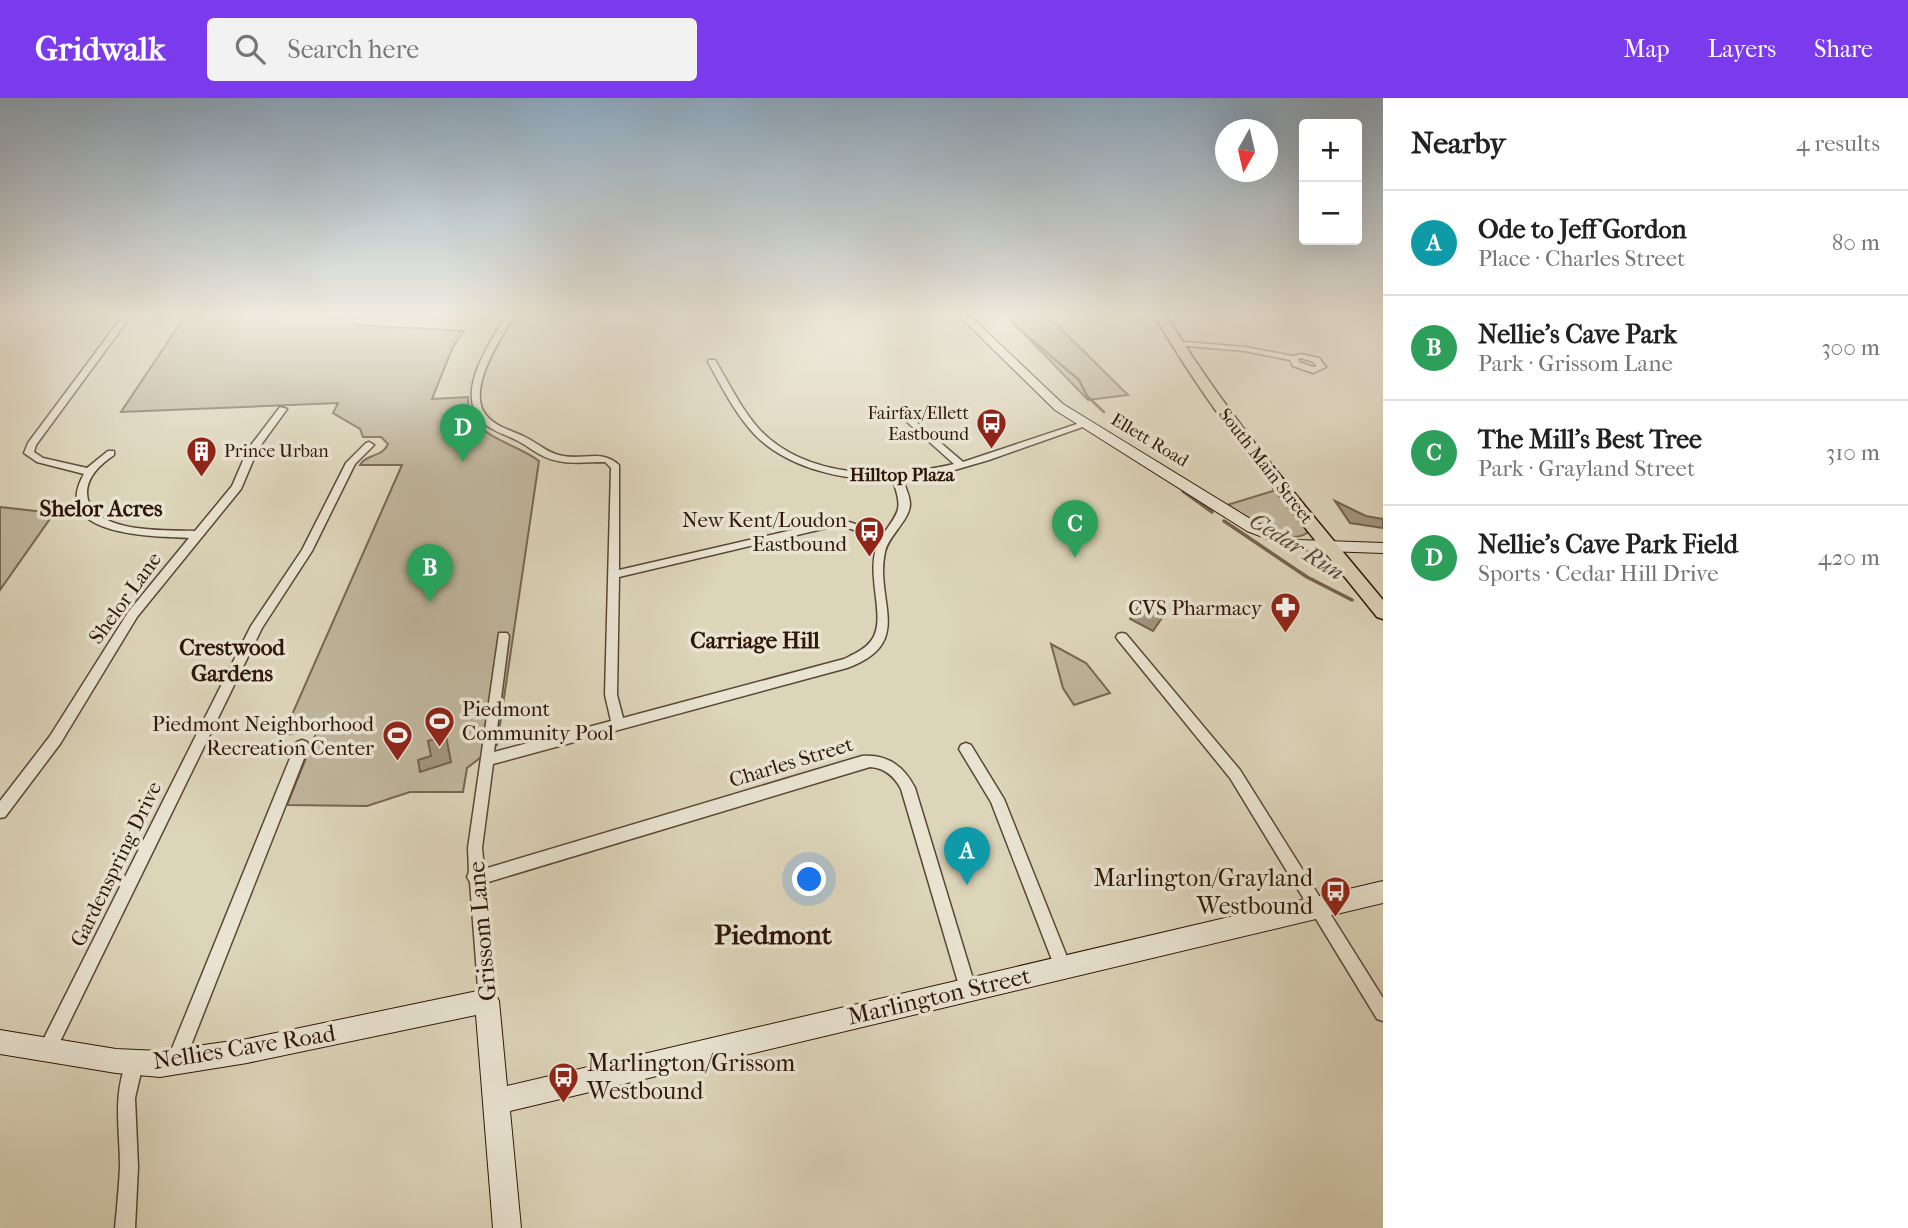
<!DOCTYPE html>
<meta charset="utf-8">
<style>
:root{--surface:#fff;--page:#f2f2f2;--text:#222;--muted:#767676;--line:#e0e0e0;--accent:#7c3aed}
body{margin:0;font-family:"IM FELL French Canon",serif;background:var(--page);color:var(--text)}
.controls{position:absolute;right:21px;top:21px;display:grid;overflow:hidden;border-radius:7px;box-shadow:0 7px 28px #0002}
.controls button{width:63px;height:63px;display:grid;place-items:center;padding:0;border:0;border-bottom:2px solid var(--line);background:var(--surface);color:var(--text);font:35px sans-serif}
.compass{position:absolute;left:1215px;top:21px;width:63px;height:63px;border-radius:50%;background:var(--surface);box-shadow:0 7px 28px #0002;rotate:188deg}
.you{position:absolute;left:810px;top:782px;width:24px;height:24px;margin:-18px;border:5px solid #fff;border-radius:50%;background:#1a73e8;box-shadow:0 0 0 10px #1a73e833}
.badge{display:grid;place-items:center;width:46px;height:46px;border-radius:50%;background:var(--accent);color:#fff;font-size:23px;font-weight:700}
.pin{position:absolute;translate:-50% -58px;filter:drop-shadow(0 2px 4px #0008)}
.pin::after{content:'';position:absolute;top:37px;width:24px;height:21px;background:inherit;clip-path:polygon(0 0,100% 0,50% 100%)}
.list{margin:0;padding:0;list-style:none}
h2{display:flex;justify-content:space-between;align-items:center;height:91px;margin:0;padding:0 28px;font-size:30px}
h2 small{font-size:23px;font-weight:400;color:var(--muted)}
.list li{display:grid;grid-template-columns:46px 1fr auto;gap:21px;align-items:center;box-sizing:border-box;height:105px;padding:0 28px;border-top:2px solid var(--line)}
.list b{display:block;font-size:26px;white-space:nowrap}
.list p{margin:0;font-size:23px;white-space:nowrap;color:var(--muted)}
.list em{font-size:23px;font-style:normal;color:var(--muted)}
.icon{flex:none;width:38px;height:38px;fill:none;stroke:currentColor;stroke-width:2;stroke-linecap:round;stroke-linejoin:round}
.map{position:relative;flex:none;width:1383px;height:1130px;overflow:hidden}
header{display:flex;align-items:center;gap:42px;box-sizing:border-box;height:98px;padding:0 35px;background:var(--accent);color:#fff}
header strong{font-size:33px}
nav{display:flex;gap:38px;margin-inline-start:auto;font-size:24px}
.search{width:490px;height:63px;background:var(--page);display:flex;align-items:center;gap:18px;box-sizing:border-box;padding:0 24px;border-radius:7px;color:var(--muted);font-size:26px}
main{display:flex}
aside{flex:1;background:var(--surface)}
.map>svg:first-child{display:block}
.green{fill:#bfb59c;stroke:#776652;stroke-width:2}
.water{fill:#a2947d;stroke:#74624e;stroke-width:2}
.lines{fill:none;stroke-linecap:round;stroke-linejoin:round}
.stream-far1{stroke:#74624e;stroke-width:2.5}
.stream{stroke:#74624e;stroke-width:3.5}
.street-casing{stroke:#5a4634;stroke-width:3}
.secondary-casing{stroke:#2f1607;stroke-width:2}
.primary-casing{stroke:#2f1607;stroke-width:3}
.street{fill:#e9e4d2;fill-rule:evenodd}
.secondary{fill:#e9e4d2;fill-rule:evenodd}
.primary{fill:#ddd5ba;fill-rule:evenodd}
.labels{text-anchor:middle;stroke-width:7;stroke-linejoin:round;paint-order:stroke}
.far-poi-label{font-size:18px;fill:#2f1607;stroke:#e9e4d2;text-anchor:end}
.far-street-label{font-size:18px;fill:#2f1607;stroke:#e9e4d2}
.far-neighbourhood-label{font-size:19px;font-weight:bold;fill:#2f1607;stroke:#e9e4d2}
.poi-label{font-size:21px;fill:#2f1607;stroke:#e9e4d2;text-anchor:end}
.street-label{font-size:21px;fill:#2f1607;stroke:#e9e4d2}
.neighbourhood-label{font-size:23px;font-weight:bold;fill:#2f1607;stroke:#e9e4d2}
.water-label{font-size:23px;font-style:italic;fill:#5d4836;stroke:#e9e4d2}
.near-poi-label{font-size:24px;fill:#2f1607;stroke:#e9e4d2;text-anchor:end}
.near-street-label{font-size:24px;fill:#2f1607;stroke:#e9e4d2}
.near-neighbourhood-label{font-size:28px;font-weight:bold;fill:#2f1607;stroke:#e9e4d2}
</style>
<header>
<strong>Gridwalk</strong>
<div class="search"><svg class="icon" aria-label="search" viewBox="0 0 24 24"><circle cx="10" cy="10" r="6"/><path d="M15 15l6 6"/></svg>Search here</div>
<nav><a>Map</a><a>Layers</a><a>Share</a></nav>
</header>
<main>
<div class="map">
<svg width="1383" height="1130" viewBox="0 0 1383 1130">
<rect width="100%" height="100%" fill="#ddd5ba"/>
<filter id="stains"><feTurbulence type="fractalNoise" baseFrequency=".00286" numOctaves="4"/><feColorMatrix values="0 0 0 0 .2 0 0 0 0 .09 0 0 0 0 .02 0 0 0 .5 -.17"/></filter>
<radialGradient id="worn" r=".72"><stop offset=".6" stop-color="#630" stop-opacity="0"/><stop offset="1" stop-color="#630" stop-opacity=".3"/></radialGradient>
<path class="green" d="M187 215H351L354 227 464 233 453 249 432 301 468 299C465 338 515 344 539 363L497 647 467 670 463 694H410L367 708 287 707 317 633 283 637 402 367H360C367 355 382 360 388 346L381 339H363L360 331 333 315 338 305 121 314Z
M1004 215H1045L1128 297 1088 302Z
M1276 392 1306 431 1307 435C1285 450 1246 418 1227 407Z
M0 409 54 415 0 492Z
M1051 546 1086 565 1110 595 1074 607 1063 590Z"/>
<path class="water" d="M1335 403 1366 418 1383 421V430L1350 425Z
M1145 500 1168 511 1153 533 1130 521Z
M446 638 451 664 420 674 418 662 431 658 428 643Z"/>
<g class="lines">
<path class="stream-far1" d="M1007 215 1012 225 1079 282 1087 298 1104 314"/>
<path class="stream" d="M1183 393 1212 414
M1224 423 1307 479 1352 502"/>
<defs>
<path id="street" d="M0 215H17L0 218Z
M125 215H133L36 347 34 354 43 360 87 370 108 353H114V357C101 366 87 378 87 395 88 436 166 432 195 433L232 388 248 351 280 309 287 311 258 351 241 391 137 519 60 646 5 719 0 720V703L50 638 129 513 189 440C154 438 48 439 84 376L37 364 24 355 28 345Z
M508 215H516C502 238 464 294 487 318 497 330 512 332 525 339 538 345 548 356 563 358 585 362 601 351 619 367V472L831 423 849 424 884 435C902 410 901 410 893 381 847 384 789 371 755 337 735 316 722 289 708 264L709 262H715C729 285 741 311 759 331 807 382 891 381 954 366L897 315V311L900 310 963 364 1086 323 1091 326 989 362 951 373 902 380C905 388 910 398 910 406 910 422 888 438 885 454 874 503 916 545 847 570L493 666 482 750 484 771 862 658C887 656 904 668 915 690L976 891 974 897 968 899 962 897 960 891 901 691C894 678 885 670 870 669L485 785 495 903 493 909 487 911 481 909 479 903 470 784 467 779 469 774 468 750 499 535H507L509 538 494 654 611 623 605 597 611 370 605 364C583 364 561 368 541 357 533 353 526 347 518 343 507 337 494 334 485 326 451 298 491 243 508 215ZM831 429 848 430 880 441C862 474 889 520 871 543 864 552 854 556 844 561L623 620 617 597 619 479Z
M1173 243 1245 249 1293 258 1301 256 1319 260 1326 269 1313 275 1293 268 1290 262 1245 253 1176 247H1173ZM1301 260 1313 264 1317 268 1313 269 1299 264 1298 261Z
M369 344 374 347 355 366 312 453 262 530 53 958 47 961 41 958 38 952 41 946 251 528 302 452 346 365 366 345Z
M1122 535 1126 536 1240 672 1383 900V923L1377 921 1230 680 1118 542 1116 539 1118 536Z
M302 642 307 644 309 648 184 965 181 971 175 974 169 971 166 965 295 648 297 644Z
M966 645 971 647 1004 701 1071 869 1069 875 1063 877 1057 875 991 704 959 651 961 647Z
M134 957 140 960 143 966 135 1000 138 1069 135 1130H115C117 1110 119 1089 120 1069 120 1031 112 997 128 960Z"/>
<path id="secondary" d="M956 215H967L1063 306 1257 425 1298 442 1383 445V455L1296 452 1247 433 1055 312Z
M1383 783V805L510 1013 521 1130H493L476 917 247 965 160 979 116 975 0 956V932L116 951 160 953 247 941 487 891 495 895 499 903 507 988Z"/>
<path id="primary" d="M1153 215H1165C1227 319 1306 409 1383 502V521L1377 519C1298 420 1216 325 1153 215Z"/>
</defs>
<use href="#street" class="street-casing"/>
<use href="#secondary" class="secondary-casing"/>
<use href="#primary" class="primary-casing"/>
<use href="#street" class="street"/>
<use href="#secondary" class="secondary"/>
<use href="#primary" class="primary"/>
</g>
<linearGradient id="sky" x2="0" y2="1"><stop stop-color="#8ca7bd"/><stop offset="0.58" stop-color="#f0ece0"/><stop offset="1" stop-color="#f0ece0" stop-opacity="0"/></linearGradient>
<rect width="1383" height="373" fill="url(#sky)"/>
<defs>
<symbol id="bus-pin" viewBox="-11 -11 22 30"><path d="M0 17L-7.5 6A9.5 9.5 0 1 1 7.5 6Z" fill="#8f2418" stroke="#e9e4d2"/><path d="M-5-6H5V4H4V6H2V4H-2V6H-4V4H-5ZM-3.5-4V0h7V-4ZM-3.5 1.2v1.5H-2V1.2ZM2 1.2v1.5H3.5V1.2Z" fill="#fff"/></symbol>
<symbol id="building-pin" viewBox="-11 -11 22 30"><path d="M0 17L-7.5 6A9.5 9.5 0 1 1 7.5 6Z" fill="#8f2418" stroke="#e9e4d2"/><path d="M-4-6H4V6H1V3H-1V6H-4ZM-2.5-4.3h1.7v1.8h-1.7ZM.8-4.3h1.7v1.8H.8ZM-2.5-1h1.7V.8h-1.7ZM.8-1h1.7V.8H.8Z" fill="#fff"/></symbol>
<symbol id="pharmacy-pin" viewBox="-11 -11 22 30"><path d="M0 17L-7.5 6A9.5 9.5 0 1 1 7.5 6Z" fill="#8f2418" stroke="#e9e4d2"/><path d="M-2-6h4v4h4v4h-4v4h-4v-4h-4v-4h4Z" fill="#fff"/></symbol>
<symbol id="stadium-pin" viewBox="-11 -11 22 30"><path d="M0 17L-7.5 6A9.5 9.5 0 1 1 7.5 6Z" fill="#8f2418" stroke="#e9e4d2"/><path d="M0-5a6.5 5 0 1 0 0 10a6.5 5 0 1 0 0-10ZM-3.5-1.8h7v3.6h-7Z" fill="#fff"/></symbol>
</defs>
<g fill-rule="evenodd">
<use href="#bus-pin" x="974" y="308" width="35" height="47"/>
<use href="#building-pin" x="184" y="336" width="35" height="47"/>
<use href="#bus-pin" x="852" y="416" width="35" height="47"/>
<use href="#pharmacy-pin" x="1268" y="492" width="35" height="47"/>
<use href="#stadium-pin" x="422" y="606" width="35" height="47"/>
<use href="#stadium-pin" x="380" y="620" width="35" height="47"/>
<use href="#bus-pin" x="1318" y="776" width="35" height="47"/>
<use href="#bus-pin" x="546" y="962" width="35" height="47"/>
</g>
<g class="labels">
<g class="far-poi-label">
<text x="969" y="321">Fairfax/Ellett<tspan x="969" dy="21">Eastbound</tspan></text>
<text x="224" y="359" text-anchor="start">Prince Urban</text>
</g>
<g class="far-street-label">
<text transform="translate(1150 342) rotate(31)" y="6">Ellett Road</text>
<text transform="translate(1266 368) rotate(52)" y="6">South Main Street</text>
</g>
<g class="far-neighbourhood-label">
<text x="902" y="383">Hilltop Plaza</text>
</g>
<g class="poi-label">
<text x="847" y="429">New Kent/Loudon<tspan x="847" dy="24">Eastbound</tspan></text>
<text x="1262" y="517">CVS Pharmacy</text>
<text x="462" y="618" text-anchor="start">Piedmont<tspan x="462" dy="24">Community Pool</tspan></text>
<text x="374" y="633">Piedmont Neighborhood<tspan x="374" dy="24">Recreation Center</tspan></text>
</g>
<g class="street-label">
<text transform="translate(125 500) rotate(-54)" y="7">Shelor Lane</text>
<text transform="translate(791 664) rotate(-17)" y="7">Charles Street</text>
<text transform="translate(116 766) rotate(-64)" y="7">Gardenspring Drive</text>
</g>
<g class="neighbourhood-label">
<text x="101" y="418">Shelor Acres</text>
<text x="755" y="550">Carriage Hill</text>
<text x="232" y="557">Crestwood<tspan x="232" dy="26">Gardens</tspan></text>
</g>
<g class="water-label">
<text transform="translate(1297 448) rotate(32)" y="8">Cedar Run</text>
</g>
<g class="near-poi-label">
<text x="1313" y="788">Marlington/Grayland<tspan x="1313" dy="28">Westbound</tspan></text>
<text x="587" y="973" text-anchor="start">Marlington/Grissom<tspan x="587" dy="28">Westbound</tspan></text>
</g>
<g class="near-street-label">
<text transform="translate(482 833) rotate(-95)" y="8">Grissom Lane</text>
<text transform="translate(939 898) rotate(-13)" y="8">Marlington Street</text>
<text transform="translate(244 949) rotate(-9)" y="8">Nellies Cave Road</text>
</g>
<g class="near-neighbourhood-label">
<text x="773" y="846">Piedmont</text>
</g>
</g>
<rect width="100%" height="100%" filter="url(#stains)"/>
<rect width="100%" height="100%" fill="url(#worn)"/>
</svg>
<div class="controls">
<button>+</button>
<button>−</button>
</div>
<svg class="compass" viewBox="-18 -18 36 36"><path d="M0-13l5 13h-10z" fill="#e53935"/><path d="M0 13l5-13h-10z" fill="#767676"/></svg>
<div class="you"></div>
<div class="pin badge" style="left:967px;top:787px;background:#0f9aa8">A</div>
<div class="pin badge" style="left:430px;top:504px;background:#2e9e5b">B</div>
<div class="pin badge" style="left:1075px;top:460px;background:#2e9e5b">C</div>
<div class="pin badge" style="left:463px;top:364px;background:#2e9e5b">D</div>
</div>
<aside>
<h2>Nearby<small>4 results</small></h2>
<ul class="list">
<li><span class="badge" style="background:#0f9aa8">A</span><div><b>Ode to Jeff Gordon</b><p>Place · Charles Street</p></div><em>80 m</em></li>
<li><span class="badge" style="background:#2e9e5b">B</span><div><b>Nellie's Cave Park</b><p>Park · Grissom Lane</p></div><em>300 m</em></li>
<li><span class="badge" style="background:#2e9e5b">C</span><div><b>The Mill's Best Tree</b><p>Park · Grayland Street</p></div><em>310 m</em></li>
<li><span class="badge" style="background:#2e9e5b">D</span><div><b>Nellie's Cave Park Field</b><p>Sports · Cedar Hill Drive</p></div><em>420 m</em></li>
</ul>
</aside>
</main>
